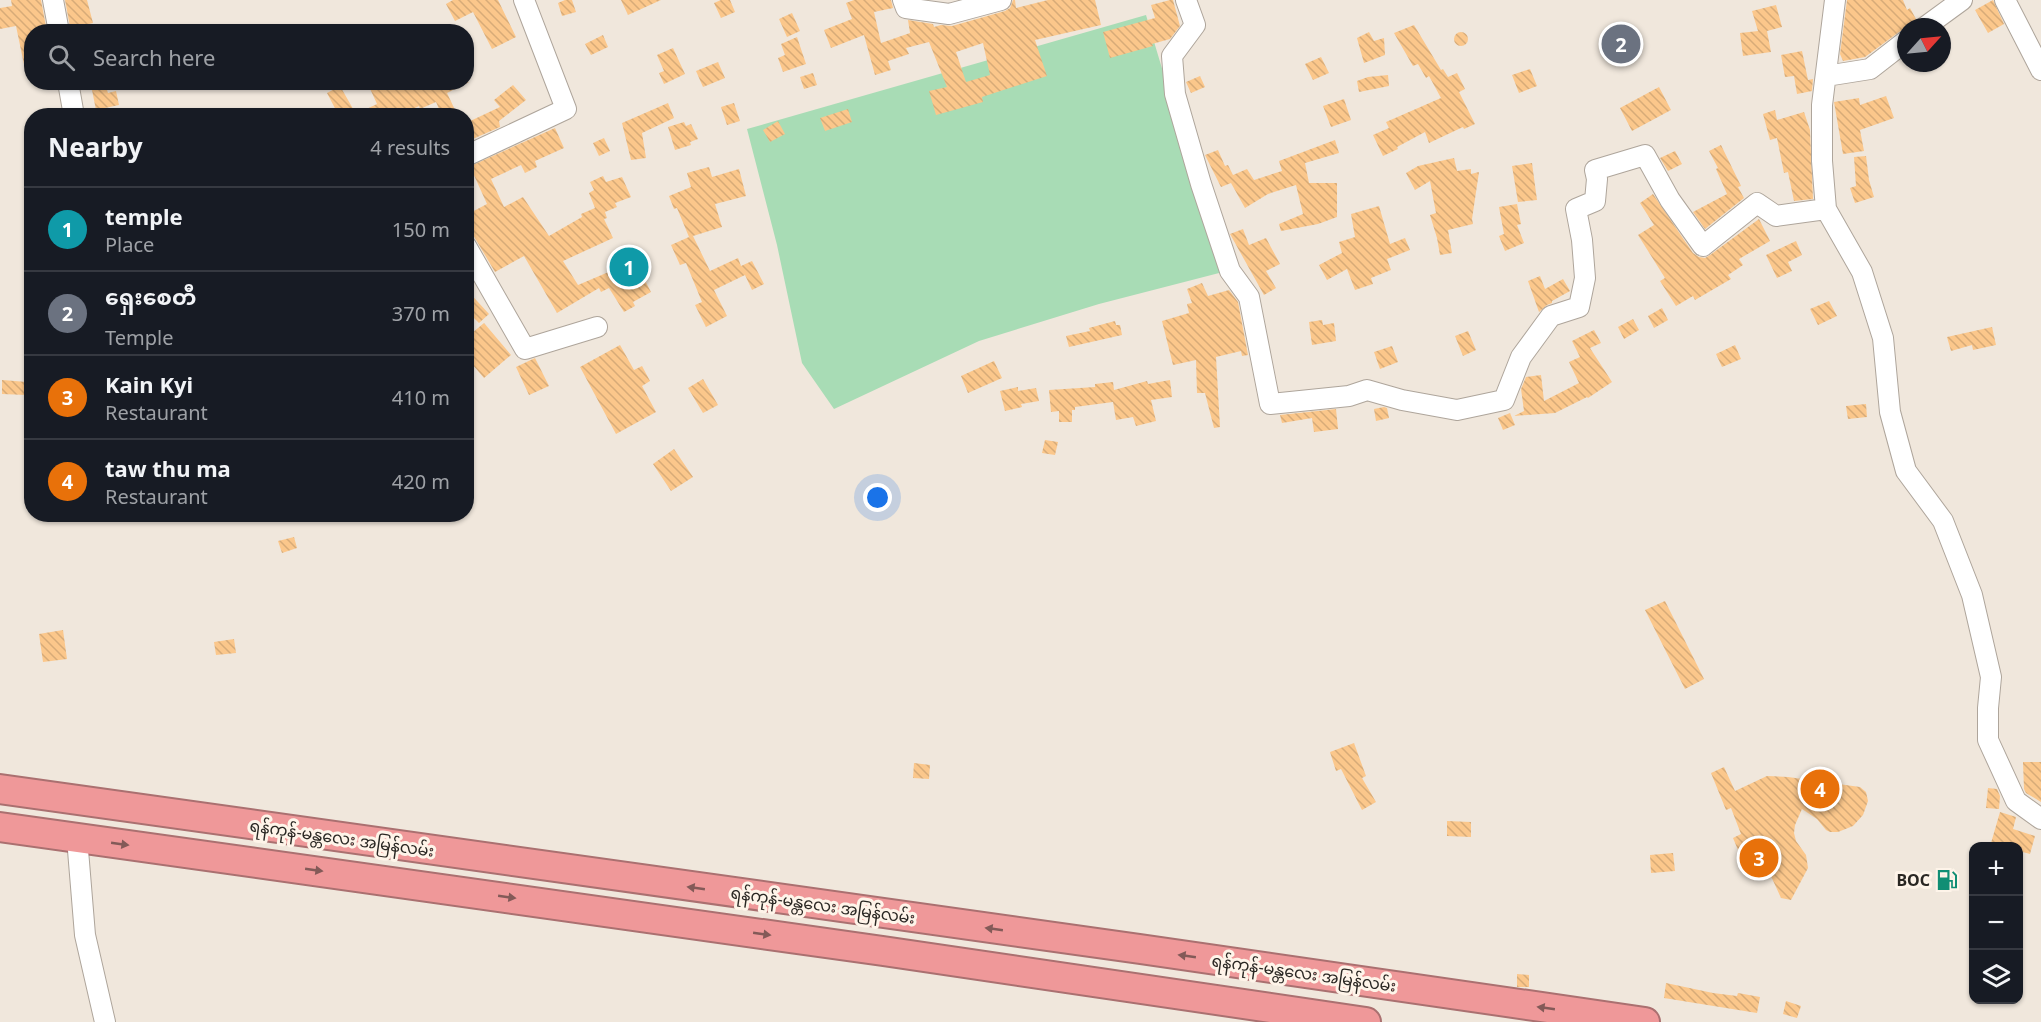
<!DOCTYPE html>
<meta charset="utf-8">
<style>
:root{--surface:#171b24;--page:#20242c;--text:#f1f3f6;--muted:#9ea1a6;--line:#363941;--accent:#108e74}
body{margin:0;font-family:"Noto Sans","Noto Sans Myanmar",sans-serif;background:var(--page);color:var(--text)}
.controls{position:absolute;right:18px;bottom:18px;display:grid;overflow:hidden;border-radius:12px;box-shadow:0 2px 4px #0004}
.controls button{width:54px;height:54px;display:grid;place-items:center;padding:0;border:0;border-bottom:2px solid var(--line);background:var(--surface);color:var(--text);font:30px sans-serif}
.compass{position:absolute;left:1897px;top:18px;width:54px;height:54px;border-radius:50%;background:var(--surface);box-shadow:0 2px 4px #0004;rotate:63deg}
.you{position:absolute;left:878px;top:498px;width:21px;height:21px;margin:-15px;border:4px solid #fff;border-radius:50%;background:#1a73e8;box-shadow:0 0 0 9px #1a73e833}
.badge{display:grid;place-items:center;width:39px;height:39px;border-radius:50%;background:var(--accent);color:#fff;font-size:20px;font-weight:700}
.pin{position:absolute;translate:-50% -50%;border:3px solid #fff;box-shadow:0 2px 6px #0006}
.list{margin:0;padding:0;list-style:none}
h2{display:flex;justify-content:space-between;align-items:center;height:78px;margin:0;padding:0 24px;font-size:26px}
h2 small{font-size:20px;font-weight:400;color:var(--muted)}
.list li{display:grid;grid-template-columns:39px 1fr auto;gap:18px;align-items:center;box-sizing:border-box;height:84px;padding:0 24px;border-top:2px solid var(--line)}
.list b{display:block;font-size:22px;white-space:nowrap}
.list p{margin:0;font-size:20px;white-space:nowrap;color:var(--muted)}
.list em{font-size:20px;font-style:normal;color:var(--muted)}
.icon{flex:none;width:33px;height:33px;fill:none;stroke:currentColor;stroke-width:2;stroke-linecap:round;stroke-linejoin:round}
.map{position:relative;flex:none;width:2041px;height:1022px;overflow:hidden}
.search{position:absolute;background:var(--surface);box-shadow:0 2px 4px #0004;left:24px;top:24px;width:450px;height:66px;display:flex;align-items:center;gap:15px;box-sizing:border-box;padding:0 21px;border-radius:24px;color:var(--muted);font-size:22px}
.panel{position:absolute;background:var(--surface);box-shadow:0 2px 4px #0004;left:24px;top:108px;width:450px;height:414px;border-radius:24px}
.map>svg:first-child{display:block}
.green{fill:#a8dcb5}
.building{fill:url(#building-back-hatch);fill-rule:evenodd}
.lines{fill:none;stroke-linecap:round;stroke-linejoin:round}
.minor-casing{stroke:#aea59b;stroke-width:22}
.highway-casing{stroke:#aa7070;stroke-width:32}
.minor{stroke:#fff;stroke-width:20}
.highway{stroke:#ef9899;stroke-width:28}
.oneway{fill:#835a58}
.labels{text-anchor:middle;stroke-width:6;stroke-linejoin:round;paint-order:stroke}
.street-label{font-size:16px;fill:#2a2723;stroke:#fef4e9}
.poi-label{font-size:16px;font-weight:bold;fill:#2a2723;stroke:#fef4e9;text-anchor:end}
</style>
<div class="map">
<svg width="2041" height="1022" viewBox="0 0 2041 1022">
<defs>
<pattern id="building-back-hatch" width="6" height="6" patternUnits="userSpaceOnUse" patternTransform="scale(1.5)"><rect width="6" height="6" fill="#fbc78b"/><path d="M-1 5l2 2M0 0l6 6M5-1l2 2" fill="none" stroke="#d7ab78"/></pattern>
</defs>
<rect width="100%" height="100%" fill="#f0e7dc"/>
<path class="green" d="M1146 15 1223 272 1099 304 979 341 834 409 802 363 777 245 747 129Z"/>
<path class="building" d="M11 0H41L47 32H32V73L26 74 16 26 0 29V8L12 6Z
M65 0H87L93 23 76 27 78 32H71Z
M453 0H498L516 37 492 49 473 12 455 21 446 4Z
M565 0H572L576 12 562 16 558 3Z
M621 0H661L628 15Z
M721 0H730L735 12 721 18 714 3Z
M854 0H891L893 8 874 12 881 43 910 33 908 20 933 24 934 27 941 25 952 26 1005 11 1010 8 1013 0H1015L1016 8 1048 0H1095L1101 25 1035 40 1047 76 982 97 983 102 936 115 929 91 947 87 929 42 906 48 909 54 888 61 891 70 875 75 864 35 831 48 824 30 852 19 846 3ZM983 43 990 75 966 82 956 52Z
M1170 0H1173L1180 26 1170 39 1152 44 1153 46 1110 58 1103 32 1155 18 1151 5Z
M1847 0H1903L1907 10 1910 8 1916 19 1914 24 1899 32 1865 57 1843 61 1840 54Z
M1993 0 2004 24 1988 33 1975 10Z
M1776 5 1782 27 1767 31 1771 52 1743 56 1740 33 1758 31 1752 11Z
M792 13 800 31 787 37 779 19Z
M1414 25 1441 70 1443 69 1448 77 1457 73 1465 89 1459 92 1475 124 1464 129 1463 127 1429 143 1425 132 1397 147 1398 149 1383 156 1373 135 1389 128 1386 122 1441 98 1429 76 1426 78 1418 64 1413 66 1394 33Z
M1454 39a7 7 0 1 1 14 0a7 7 0 1 1-14 0Z
M1369 32 1374 41 1384 38 1385 55 1364 63 1357 38Z
M1618 42a8 8 0 1 1 16 0a8 8 0 1 1-16 0Z
M603 35 608 47 591 55 585 44Z
M797 37 806 64 783 72 778 58 785 55 781 44Z
M673 48 685 74 664 84 659 73 664 71 657 55Z
M1802 51 1808 80 1813 79 1812 91 1797 94 1794 76 1785 77 1781 55Z
M1321 57 1329 73 1313 80 1305 64Z
M718 62 725 78 703 87 696 71Z
M1530 69 1537 86 1519 93 1512 75Z
M813 73 817 85 804 89 800 77Z
M1388 75 1389 86 1359 92 1357 81 1368 77Z
M1200 76 1205 87 1191 93 1186 82Z
M367 82H469L447 93 456 112 449 116H442L436 102 420 109 419 106 398 116H339L327 93 340 86 356 114 377 104Z
M513 85 526 100 499 121 500 127 466 142V123L500 107 494 100Z
M106 87 108 93 116 91 119 105 96 110 92 90Z
M1659 87 1671 110 1632 131 1620 108Z
M1886 96 1894 118 1860 130 1864 151 1843 154 1834 102 1859 98 1860 105Z
M1344 99 1351 120 1331 127 1323 106Z
M668 103 674 118 642 133 646 158 631 160 622 123Z
M734 103 740 121 727 125 721 107Z
M848 109 852 122 825 131 820 118Z
M1775 110 1777 120 1804 112 1810 130 1813 199 1794 201 1788 172 1784 173 1777 138 1770 140 1763 114Z
M778 121 785 134 770 142 763 130Z
M684 122 686 126 691 124 698 139 690 142 691 145 675 150 668 127Z
M555 128 564 148 535 161 537 167 525 173 521 165 491 179 504 207 523 197 549 236 582 217 581 214 595 208 589 193 594 190 590 182 603 176 606 182 622 177 631 197 615 203 617 207 605 212 607 218 604 219 613 238 563 261 578 285 618 268 619 263 625 256 637 259 640 271 651 292 633 302 635 306 624 312 609 288 601 292 599 288 557 313 524 256 495 272 466 223V215L487 204 473 173 466 176V168Z
M604 138 610 151 599 156 593 143Z
M1335 140 1339 153 1305 163 1309 183H1337V217L1318 224 1281 231 1279 224 1303 214 1296 185 1268 194 1245 208 1231 183 1221 187 1205 155 1218 150 1225 166 1228 165 1233 175 1247 169 1254 180 1282 171 1279 161Z
M1721 145 1741 186 1738 187 1744 198 1705 229 1693 212 1727 194 1716 169 1718 168 1709 151Z
M1675 151 1682 164 1668 171 1660 158Z
M1866 156 1869 180 1874 197 1855 203 1850 188 1856 186 1854 157Z
M1454 158 1457 171 1471 169V174L1479 172 1472 219 1473 224 1448 230 1452 253 1440 255 1437 238 1430 215 1436 213 1430 181 1415 190 1406 173 1418 166Z
M1532 163 1537 200 1518 202 1512 166Z
M709 167 712 177 739 169 746 196 715 204 722 227 693 236 710 271 738 258 741 266 752 261 764 284 752 290 745 275 714 290 727 316 706 327 695 305 702 302 686 263 680 265 671 245 689 237 677 208 674 209 669 196 691 187 687 173Z
M1653 194 1693 253 1699 257 1705 258 1710 255 1759 219 1770 241 1739 259 1743 265 1728 275 1731 279 1695 300 1693 296 1676 306 1660 281 1665 278 1638 235 1654 225 1640 203Z
M1517 204 1521 224 1517 225 1524 243 1505 251 1499 236 1504 234 1499 207Z
M1379 206 1390 244 1405 238 1410 250 1387 259 1391 270 1371 278 1373 284 1355 290 1347 269 1327 280 1319 265 1342 253 1339 242 1355 237 1351 214Z
M1243 229 1249 245 1266 238 1280 264 1266 271 1276 288 1264 295 1230 234Z
M1796 241 1802 255 1788 262 1792 271 1777 278 1766 255Z
M1540 276 1545 289 1563 279 1570 291 1552 301V303L1547 305 1539 312 1528 281Z
M1202 283 1208 296 1229 290 1238 302 1248 355 1242 356 1241 351 1216 357 1220 427 1214 428 1205 393H1197L1196 360 1173 365 1162 321 1189 313 1187 304 1192 303 1187 289Z
M466 289 489 314 479 323 466 310Z
M1829 301 1837 316 1818 325 1810 309Z
M1662 308 1668 320 1654 328 1648 316Z
M1633 319 1639 330 1624 339 1618 327Z
M1322 320 1323 325 1334 323 1336 341 1312 345 1309 322Z
M1115 321 1116 325H1120L1122 335 1069 347 1066 336 1090 331 1089 328Z
M484 323 511 355 484 378 466 357V338Z
M1992 327 1996 345 1973 350 1972 345 1951 351 1947 337Z
M1594 330 1601 343 1590 348 1612 382 1588 398 1587 397 1555 413 1514 416 1524 411 1521 389 1526 377 1541 375 1544 401 1579 383 1569 362 1580 357 1572 341Z
M1468 331 1476 350 1463 356 1455 336Z
M620 345 634 370 642 366 650 381 642 386 656 412 616 434 580 367Z
M1735 345 1741 359 1722 367 1716 354Z
M1392 346 1398 362 1380 369 1374 352Z
M535 358 549 386 529 395 516 367Z
M994 361 1002 378 968 393 961 376Z
M703 379 718 405 703 413 688 388Z
M2 380 27 382 26 395 2 394Z
M1170 380 1172 397 1151 400 1156 421 1136 426 1133 417 1116 420 1113 402 1075 407V410H1072V422H1059V411L1051 412 1049 390 1095 387V384L1113 382 1114 390 1147 381 1148 384Z
M1018 387V391L1036 388 1039 401 1021 404 1022 407 1005 411 1000 391Z
M1866 404 1867 417 1848 419 1846 406Z
M1384 407 1387 408 1389 418 1376 421 1374 409Z
M1336 409 1338 429 1314 432 1312 418 1282 423 1280 415Z
M1510 413 1515 425 1503 430 1498 418Z
M1045 440 1058 442 1055 455 1042 453Z
M674 449 693 477 671 491 653 464Z
M294 537 297 548 282 553 278 541Z
M1665 601 1704 679 1685 689 1645 610Z
M63 630 67 659 43 662 39 634Z
M234 639 236 653 216 655 214 642Z
M1354 743 1366 776 1362 778 1376 802 1362 810 1341 769 1336 771 1330 752Z
M2023 762H2041V802L2026 793 2024 789Z
M914 763 930 765 929 779 913 778Z
M1724 767 1735 791 1767 776 1788 777 1860 787 1866 792 1868 801 1863 815 1853 826 1838 832H1830L1826 830 1817 819 1802 809 1795 825 1794 833 1796 841 1806 855 1808 868 1791 900 1781 898 1764 861 1746 869 1733 838 1741 834 1731 808 1726 810 1711 773Z
M1988 788 1997 789 2000 796 1999 809 1986 808Z
M2000 812 2016 817 2013 829 2035 836 2030 854 2019 851V846H2004L1991 843Z
M1447 821 1471 822V837L1447 836Z
M1673 853 1675 871 1651 873 1650 855Z
M1517 974 1529 975V987H1517Z
M1666 983 1713 993 1737 996 1738 993 1760 997 1757 1013 1664 998Z
M1786 1001 1801 1006 1797 1018 1783 1014Z"/>
<g class="lines">
<defs>
<path id="minor" d="M53 0 59 32
M903 0 906 8 949 14 1001 0
M1186 0 1195 25 1172 56 1175 94 1201 184 1230 271 1249 297 1270 404 1349 396 1367 390 1402 400 1457 410 1504 400 1521 357 1551 316 1579 307 1585 278 1582 240 1576 209 1595 201 1597 179 1595 170 1645 155 1670 200 1703 246 1757 203 1776 216 1826 209
M1835 0 1822 105V161L1826 209 1862 272 1883 338 1890 412 1906 471 1943 521 1972 595 1991 677 1988 708V740L2016 801 2041 819
M2005 0 2041 70
M1925 27 1962 0
M1826 76 1870 69 1906 41
M68 82 74 116
M466 156 566 109 524 0
M466 246 525 349 597 327
M77 838 85 935 105 1022"/>
<path id="highway" d="M0 789 1140 949 1645 1022
M0 827 883 951 1366 1022"/>
</defs>
<use href="#minor" class="minor-casing"/>
<use href="#highway" class="highway-casing"/>
<use href="#minor" class="minor"/>
<use href="#highway" class="highway"/>
</g>
<defs><path id="oneway-solid" d="M-6-.8H1V-3.2L6.5 0L1 3.2V.8H-6Z" transform="scale(1.5)"/></defs>
<g class="oneway">
<use href="#oneway-solid" transform="translate(120 844) rotate(8)"/>
<use href="#oneway-solid" transform="translate(314 870) rotate(8)"/>
<use href="#oneway-solid" transform="translate(696 888) rotate(-172)"/>
<use href="#oneway-solid" transform="translate(507 897) rotate(8)"/>
<use href="#oneway-solid" transform="translate(994 929) rotate(-172)"/>
<use href="#oneway-solid" transform="translate(762 934) rotate(8)"/>
<use href="#oneway-solid" transform="translate(1187 956) rotate(-172)"/>
<use href="#oneway-solid" transform="translate(1546 1008) rotate(-172)"/>
</g>
<defs>
<symbol id="fuel-bare" viewBox="-9 -9 18 18"><path d="M-5.5-6h7V0h2V4h1.3V-2.5L3-4.5l.8-.8L6-3V5H2.5V1h-1V6h-7ZM-4.2-4.7v3.2H.2V-4.7Z" fill="#108e74" stroke="#fef4e9" stroke-width="2.5" paint-order="stroke"/></symbol>
</defs>
<g fill-rule="evenodd">
<use href="#fuel-bare" x="1932" y="865" width="30" height="30"/>
</g>
<g class="labels">
<g class="street-label">
<text transform="translate(342 838) rotate(8)" y="6">ရန်ကုန်-မန္တလေး အမြန်လမ်း</text>
<text transform="translate(823 905) rotate(8)" y="6">ရန်ကုန်-မန္တလေး အမြန်လမ်း</text>
<text transform="translate(1304 973) rotate(8)" y="6">ရန်ကုန်-မန္တလေး အမြန်လမ်း</text>
</g>
<g class="poi-label">
<text x="1930" y="886">BOC</text>
</g>
</g>
</svg>
<div class="controls">
<button>+</button>
<button>−</button>
<button><svg class="icon" aria-label="layers" viewBox="0 0 24 24"><path d="M12 4l9 5-9 5-9-5zM3 14l9 5 9-5"/></svg></button>
</div>
<svg class="compass" viewBox="-18 -18 36 36"><path d="M0-13l5 13h-10z" fill="#e53935"/><path d="M0 13l5-13h-10z" fill="#9ea1a6"/></svg>
<div class="you"></div>
<div class="pin badge" style="left:629px;top:267px;background:#0f9aa8">1</div>
<div class="pin badge" style="left:1621px;top:44px;background:#6b7280">2</div>
<div class="pin badge" style="left:1759px;top:858px;background:#e8710a">3</div>
<div class="pin badge" style="left:1820px;top:789px;background:#e8710a">4</div>
<div class="search"><svg class="icon" aria-label="search" viewBox="0 0 24 24"><circle cx="10" cy="10" r="6"/><path d="M15 15l6 6"/></svg>Search here</div>
<section class="panel">
<h2>Nearby<small>4 results</small></h2>
<ul class="list">
<li><span class="badge" style="background:#0f9aa8">1</span><div><b>temple</b><p>Place</p></div><em>150 m</em></li>
<li><span class="badge" style="background:#6b7280">2</span><div><b>ရှေးစေတီ</b><p>Temple</p></div><em>370 m</em></li>
<li><span class="badge" style="background:#e8710a">3</span><div><b>Kain Kyi</b><p>Restaurant</p></div><em>410 m</em></li>
<li><span class="badge" style="background:#e8710a">4</span><div><b>taw thu ma</b><p>Restaurant</p></div><em>420 m</em></li>
</ul>
</section>
</div>
